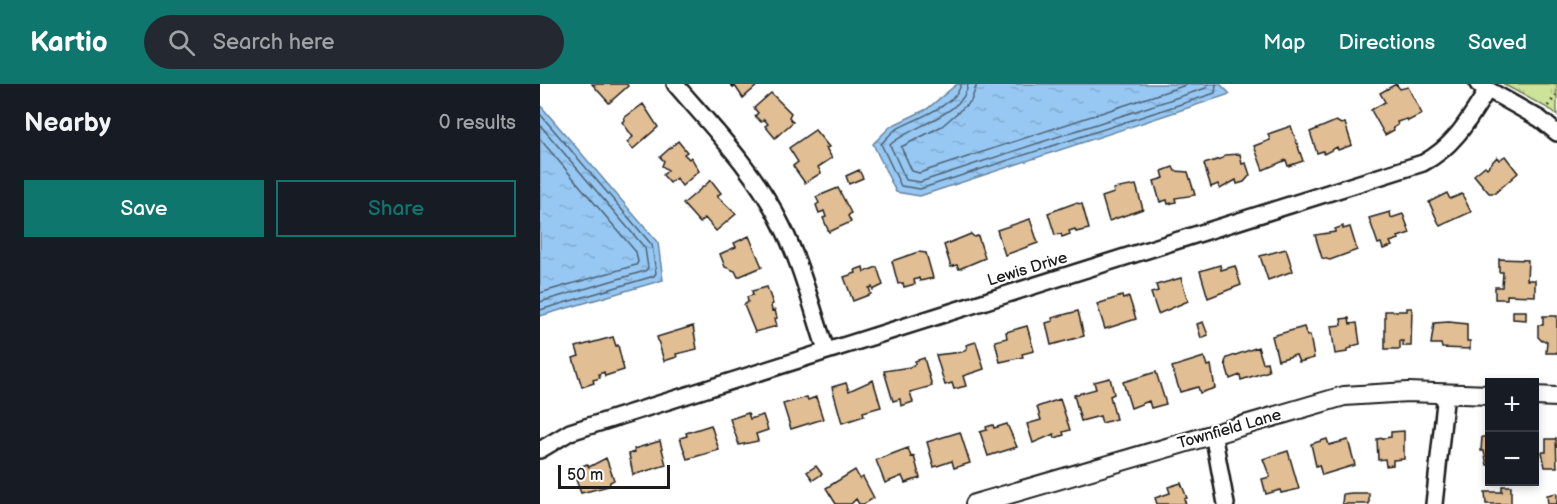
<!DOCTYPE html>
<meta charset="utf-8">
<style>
:root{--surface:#171b24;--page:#242831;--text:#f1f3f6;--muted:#9ea1a6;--line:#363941;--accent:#0f766e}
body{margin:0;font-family:"Balsamiq Sans",sans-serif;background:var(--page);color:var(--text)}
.controls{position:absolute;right:18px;bottom:18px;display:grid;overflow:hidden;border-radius:0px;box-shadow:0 3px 9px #0003}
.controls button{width:54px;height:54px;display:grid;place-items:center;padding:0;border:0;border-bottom:2px solid var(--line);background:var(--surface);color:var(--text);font:30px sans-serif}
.scale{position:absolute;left:18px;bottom:15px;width:112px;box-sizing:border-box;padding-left:6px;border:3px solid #1c1c1c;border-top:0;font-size:16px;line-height:21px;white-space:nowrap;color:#1c1c1c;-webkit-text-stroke:4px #fff;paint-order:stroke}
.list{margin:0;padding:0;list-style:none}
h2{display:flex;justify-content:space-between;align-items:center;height:78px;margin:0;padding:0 24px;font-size:26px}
h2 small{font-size:20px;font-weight:400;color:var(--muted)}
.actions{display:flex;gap:12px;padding:18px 24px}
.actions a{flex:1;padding:14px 0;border:2px solid var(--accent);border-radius:0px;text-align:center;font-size:21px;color:var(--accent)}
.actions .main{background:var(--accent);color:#fff}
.icon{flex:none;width:33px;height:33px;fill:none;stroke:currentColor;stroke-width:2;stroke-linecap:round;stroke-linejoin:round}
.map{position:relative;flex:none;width:1017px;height:420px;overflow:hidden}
header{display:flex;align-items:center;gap:36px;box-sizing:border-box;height:84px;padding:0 30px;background:var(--accent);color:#fff}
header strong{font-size:28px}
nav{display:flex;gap:33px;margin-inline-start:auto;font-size:21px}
.search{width:420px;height:54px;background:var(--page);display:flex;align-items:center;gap:15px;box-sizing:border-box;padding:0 21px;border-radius:33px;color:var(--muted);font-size:22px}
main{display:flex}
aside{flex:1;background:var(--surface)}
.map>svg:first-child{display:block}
.park{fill:url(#park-tufts);stroke:#74805a;stroke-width:1.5}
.water{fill:url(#water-ripples);stroke:#65839d;stroke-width:1.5}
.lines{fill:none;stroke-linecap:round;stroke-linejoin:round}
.shore{stroke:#4d6172;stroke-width:1.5}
.building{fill:#e1be93;stroke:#1c1c1c;stroke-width:1.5}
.minor-casing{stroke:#1c1c1c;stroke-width:20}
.tertiary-casing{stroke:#1c1c1c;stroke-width:22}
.path{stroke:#1c1c1c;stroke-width:3;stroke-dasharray:1.5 4.5;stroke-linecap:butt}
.minor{stroke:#fff;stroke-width:15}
.tertiary{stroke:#fff;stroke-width:18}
.labels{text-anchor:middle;stroke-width:4.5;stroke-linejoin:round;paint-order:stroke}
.street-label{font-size:16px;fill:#1c1c1c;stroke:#fff}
</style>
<header>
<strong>Kartio</strong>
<div class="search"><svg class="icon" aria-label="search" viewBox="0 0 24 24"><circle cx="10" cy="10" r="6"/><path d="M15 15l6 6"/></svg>Search here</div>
<nav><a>Map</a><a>Directions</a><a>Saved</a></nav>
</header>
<main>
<aside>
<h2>Nearby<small>0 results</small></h2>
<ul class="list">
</ul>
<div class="actions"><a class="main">Save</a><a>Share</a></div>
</aside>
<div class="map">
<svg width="1017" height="420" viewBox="0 0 1017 420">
<defs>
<pattern id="park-tufts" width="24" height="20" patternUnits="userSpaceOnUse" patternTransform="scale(1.5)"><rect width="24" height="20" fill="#cde399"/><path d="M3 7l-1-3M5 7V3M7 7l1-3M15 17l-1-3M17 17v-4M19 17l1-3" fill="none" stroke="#afc283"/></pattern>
<pattern id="water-ripples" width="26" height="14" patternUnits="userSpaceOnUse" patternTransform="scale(1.5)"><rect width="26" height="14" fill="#96c8f3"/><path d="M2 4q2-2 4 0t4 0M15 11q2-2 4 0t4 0" fill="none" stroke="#81abd0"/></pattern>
</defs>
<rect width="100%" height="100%" fill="#fff"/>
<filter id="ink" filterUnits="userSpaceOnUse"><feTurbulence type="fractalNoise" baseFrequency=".0167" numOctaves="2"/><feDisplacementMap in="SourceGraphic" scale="12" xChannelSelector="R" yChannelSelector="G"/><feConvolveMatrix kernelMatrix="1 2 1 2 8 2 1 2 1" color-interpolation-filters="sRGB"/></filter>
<g filter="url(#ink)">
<path class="park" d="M963 0H1017V31L1013 27Z"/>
<path class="water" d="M417 0H680L690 10 380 112 356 108 333 60 351 42 387 25Z
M0 21 118 159 123 196 0 232Z"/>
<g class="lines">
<path class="shore" d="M421 0C418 22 371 36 355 46 350 50 345 56 341 60L361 102 380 105 675 9 676 0
M428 0C426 30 368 43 350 61L366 96 380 98 666 4 668 0
M437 0 431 17 402 42 361 63 372 87 379 89 649 0
M0 30 112 161 116 189 114 192 0 226
M0 41 105 164 108 184 105 187 0 218
M0 55 96 168 98 178 96 181 0 209"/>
</g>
<path class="building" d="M52 0H87L88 2 69 19Z
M190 0H219L203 14 195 2 193 3Z
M856 0 860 5 868 3 882 30 868 37 867 35 857 38 858 41 853 44 854 46 845 51 831 26 845 18 840 9Z
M231 9 251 29 249 33 253 38 235 54 225 42 228 40 224 35 221 38 215 32 218 29 214 24Z
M103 20 118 43 93 65 87 58 93 53 82 38 85 36 84 34Z
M796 37 801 40 805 39 812 61 798 66 797 63 784 70 783 67 777 69 770 48Z
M751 42 763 77 748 82 746 76 723 86 714 62 730 56 728 50Z
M275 46 289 63 286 64 292 74 278 83 281 89 265 99 253 82 258 78 249 64Z
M138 57 147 68 144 70 149 75 151 73 159 87 142 102 136 94 130 99 123 91 128 86 122 82 124 77 120 73Z
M700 70 702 80 706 79 710 91 704 98 697 100 696 96 680 105 678 100 671 103 664 80 683 74 685 71Z
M965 72 978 89 955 109H949L934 91 945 82 947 84 957 73 959 76Z
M633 83 635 87 648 88 655 111 635 114 636 118 628 120 627 116 620 118 614 97 624 94 622 87Z
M319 86 323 94 309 100 306 92Z
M171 96 181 109 177 112 196 130 176 147 165 134 160 139 143 120Z
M596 101 603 125 569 137 562 113 574 109 573 105Z
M298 104 311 129 308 132 311 138 289 148 283 134 286 133 284 127 279 129 276 121 279 119 276 113Z
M907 109 910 115 922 110 931 128 900 142 889 118Z
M535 119 542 120 549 145 536 148 535 145 529 147 530 150 522 153 521 150 515 151 508 129Z
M850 128 851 134 863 130 870 149 858 153 859 155 850 158 852 162 843 165 841 159 838 160 829 134Z
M490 135 498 159 465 171 457 146Z
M803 142V145L810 143 817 166 790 176 782 174 775 151 795 148V145Z
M431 150 434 153 438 152 445 174 419 185 417 181 411 183 404 161Z
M209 152 222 183 198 193 195 187 185 183 180 170 196 163 194 159Z
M746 165 753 187 728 196 720 172Z
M378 168 386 169 393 194 380 197 379 194 374 196 375 200 364 203 363 199 358 200 352 177Z
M959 175 988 176 987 196H995V212L967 211V215H955V203H962L963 188H959Z
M680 181 681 186 695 182 701 201 668 214 660 187Z
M323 183 324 188 337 183 343 201 333 206 332 203 329 204 331 210 313 217 304 193 316 189 315 186Z
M641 194 648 217 618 230 611 209 618 207 616 201Z
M227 203 233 220 231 221 232 227 235 226 237 234 235 235 237 242 215 248 204 221 208 218 207 213 213 211 212 207Z
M582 212 583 215 589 213 596 235 565 245 557 220Z
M867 224H872L871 262H863V257H860V265H845V227H867Z
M538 227 544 252 511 261 506 239 513 237 512 234Z
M973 227H986V236L973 235Z
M1003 232H1017V269H1006L1007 257H1002L998 253V241H1003Z
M809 234 810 240 817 239 820 260 812 262V264L807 265V268L795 270 791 242 802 241 801 235Z
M663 238 668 251 661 254 657 240Z
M909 238 927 240V257H930V265L902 264 901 260H891L894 239Z
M153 242 157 265 136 270 137 273 124 277 117 253Z
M487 242 494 267 482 270 483 273 460 278 455 257 467 254 466 248Z
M764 243 767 252 770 251 774 274 759 278 756 271 738 276 732 252Z
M73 253 76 262 78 261 84 286 65 292 64 288 59 290 60 294 53 296 54 299 42 303 33 274 39 272 36 263Z
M436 258 444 285 423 292 426 302 414 305 412 299 405 301 396 271 422 268 427 264 426 261Z
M718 263 723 279 727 278 729 287 701 296 700 291 690 295 685 278 687 274Z
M664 273 667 282 671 281 675 304 660 309 658 303 640 308 632 283Z
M384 274 392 302 370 308 373 318 361 322 360 315 353 317 344 287 370 283 375 280V277Z
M616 288 626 320 611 324 609 317 591 324 583 298Z
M570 294 574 310 570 312 576 335 562 339 560 332 541 337 534 311 556 305 554 298Z
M333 296 341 323 323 328 324 332 302 339 292 303 306 299 309 307Z
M267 313 268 316 276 313 283 335 251 345 243 320Z
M520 315 530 346 523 348 524 351 515 354 514 350 493 359 487 340 501 336 497 323Z
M208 329 210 335 223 331 228 346 216 350 218 357 199 361 190 335Z
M467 340 477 363 448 372 440 348 447 346 446 343 453 341 454 344Z
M171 341 179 366 147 375 140 354 147 352 146 349Z
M864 347V375L853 376V381L846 382 845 375 838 376 837 355 851 353V348Z
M420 348 430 379 414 384 412 377 394 383 387 358Z
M942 353H950V381H947L944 367H941Z
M1016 353 1017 383H1005L1002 368H1006V355H1016Z
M787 355 789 361 808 356 815 381 782 391 779 381 776 382 771 360Z
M120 357 126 381 93 391 89 370 95 368 94 365Z
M368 364 371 373 374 372 380 394 365 399 362 392 345 399 336 376Z
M748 367 759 405 741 409 740 406 726 410 722 395 730 393 723 375Z
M66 374 74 396 70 398 69 402 41 409 33 388 40 385V383L47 380 49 383Z
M276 382 282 390 273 396 267 388Z
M315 386 320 395 323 393 334 414 324 420H319L316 415 311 420H296L286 404Z
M641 399 647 414 644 415 646 420H617L615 414 630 409 628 403Z
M962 402H971V420H946L945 408H962Z
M812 409H829V420H802L803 410Z
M1017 409V420H1008L1007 411Z"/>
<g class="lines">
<defs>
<path id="minor" d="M135 0C173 44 215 87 241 140 261 179 272 224 286 266
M938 0 1000 35 1017 49
M673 349 686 420
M0 366 30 348 883 79C915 62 929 35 948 5
M894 420 906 309"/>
<path id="tertiary" d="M994 312 1017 313
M435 420 804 312 868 308 950 311"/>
</defs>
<use href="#minor" class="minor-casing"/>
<use href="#tertiary" class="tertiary-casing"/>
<path class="path" d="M1008 22 1017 10"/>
<use href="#minor" class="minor"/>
<use href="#tertiary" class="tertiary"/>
</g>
</g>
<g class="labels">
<g class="street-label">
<text transform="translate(487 184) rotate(-17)" y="6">Lewis Drive</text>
<text transform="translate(689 344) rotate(-16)" y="6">Townfield Lane</text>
</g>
</g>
</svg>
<div class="controls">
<button>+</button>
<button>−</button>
</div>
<div class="scale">50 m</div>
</div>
</main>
